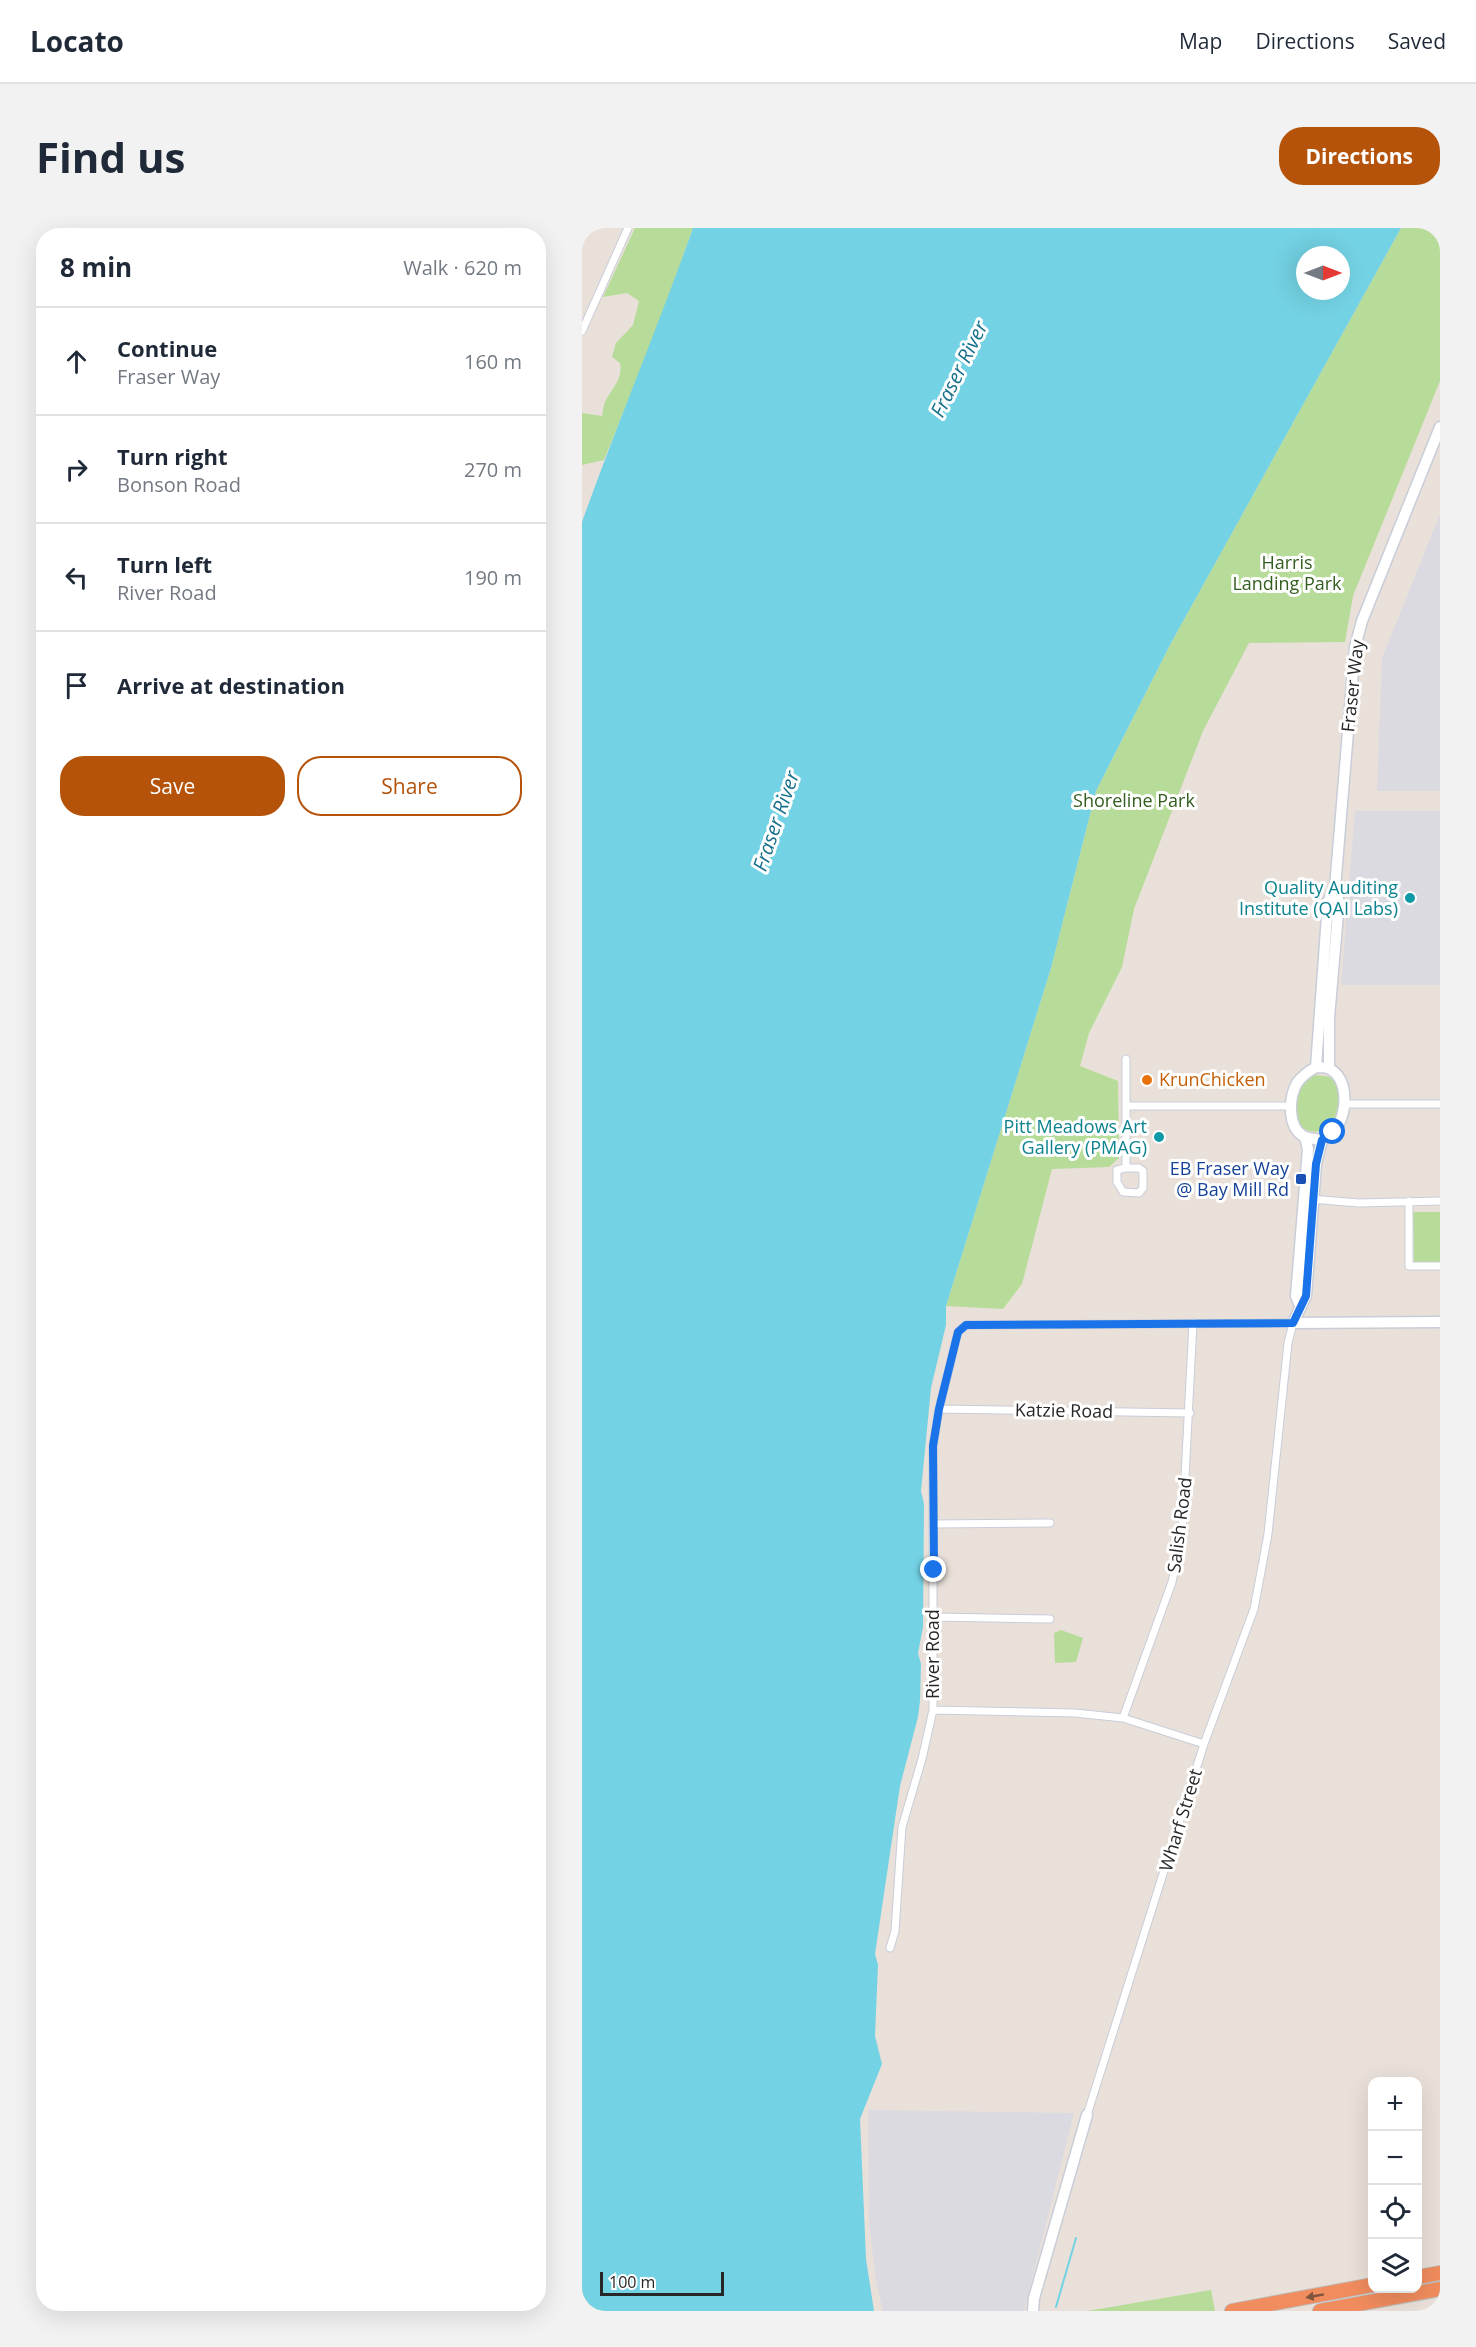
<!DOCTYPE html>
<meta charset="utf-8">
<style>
:root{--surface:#fff;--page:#f2f2f3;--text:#1f2937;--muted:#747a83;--line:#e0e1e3;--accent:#b45309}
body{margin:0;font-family:"Open Sans",sans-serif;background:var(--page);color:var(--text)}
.controls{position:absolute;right:18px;bottom:18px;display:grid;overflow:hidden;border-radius:12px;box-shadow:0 6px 24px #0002}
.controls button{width:54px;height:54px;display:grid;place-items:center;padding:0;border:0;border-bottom:2px solid var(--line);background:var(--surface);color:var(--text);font:30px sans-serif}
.compass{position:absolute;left:714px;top:18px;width:54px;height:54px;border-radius:50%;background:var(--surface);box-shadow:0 6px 24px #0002;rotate:90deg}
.scale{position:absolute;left:18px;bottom:15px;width:124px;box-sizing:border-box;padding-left:6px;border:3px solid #272727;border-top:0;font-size:16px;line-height:21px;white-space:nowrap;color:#272727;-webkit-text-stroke:4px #fff;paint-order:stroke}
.stop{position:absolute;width:18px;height:18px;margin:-14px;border:4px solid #1a73e8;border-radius:50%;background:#fff}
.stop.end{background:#1a73e8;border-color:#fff;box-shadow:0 2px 6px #0008}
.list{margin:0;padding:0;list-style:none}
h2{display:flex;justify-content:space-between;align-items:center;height:78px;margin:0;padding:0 24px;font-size:26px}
h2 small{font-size:20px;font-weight:400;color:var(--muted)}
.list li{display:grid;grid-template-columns:39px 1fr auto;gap:18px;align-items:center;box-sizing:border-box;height:108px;padding:0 24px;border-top:2px solid var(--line)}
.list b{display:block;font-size:22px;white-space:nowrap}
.list p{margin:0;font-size:20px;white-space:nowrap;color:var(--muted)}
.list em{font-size:20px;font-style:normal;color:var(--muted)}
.actions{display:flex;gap:12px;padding:18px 24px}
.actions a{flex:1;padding:14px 0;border:2px solid var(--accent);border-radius:24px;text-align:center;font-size:21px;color:var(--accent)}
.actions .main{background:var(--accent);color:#fff}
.icon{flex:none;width:33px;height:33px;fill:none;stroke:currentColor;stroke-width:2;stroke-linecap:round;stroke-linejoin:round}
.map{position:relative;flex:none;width:858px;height:2083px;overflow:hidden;border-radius:24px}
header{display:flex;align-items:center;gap:36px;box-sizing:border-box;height:84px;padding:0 30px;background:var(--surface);border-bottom:2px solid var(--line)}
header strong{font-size:28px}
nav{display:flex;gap:33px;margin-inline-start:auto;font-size:21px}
.intro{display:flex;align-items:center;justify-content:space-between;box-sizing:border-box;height:144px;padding:0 36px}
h1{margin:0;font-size:42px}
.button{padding:15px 27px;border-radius:24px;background:var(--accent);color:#fff;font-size:21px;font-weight:700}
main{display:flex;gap:36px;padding:0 36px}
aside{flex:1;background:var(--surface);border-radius:24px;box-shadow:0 6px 24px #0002}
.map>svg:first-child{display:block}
.industrial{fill:#dbdae1}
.green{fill:#b7dc99}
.water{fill:#73d2e4;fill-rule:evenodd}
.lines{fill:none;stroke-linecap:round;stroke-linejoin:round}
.stream{stroke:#73d2e4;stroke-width:2}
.street-casing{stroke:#c8cdd8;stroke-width:9}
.secondary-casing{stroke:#c8cdd8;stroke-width:13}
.highway-casing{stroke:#bebebe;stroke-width:16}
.street{stroke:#fff;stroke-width:7}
.secondary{stroke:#fff;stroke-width:10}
.highway{stroke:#f08c5d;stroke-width:14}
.oneway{fill:#81543f}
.route{stroke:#1a73e8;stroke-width:8}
.culture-dot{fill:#0f9aa8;stroke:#fff;stroke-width:2}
.food-dot{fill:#e8710a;stroke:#fff;stroke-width:2}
.transit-dot{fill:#1a4fb4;stroke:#fff;stroke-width:2}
.labels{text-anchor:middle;stroke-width:6;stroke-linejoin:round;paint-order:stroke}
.park-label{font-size:18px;fill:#325d1e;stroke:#fff}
.street-label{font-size:18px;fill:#272727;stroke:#fff}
.culture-label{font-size:18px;fill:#0d838f;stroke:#fff;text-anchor:end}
.food-label{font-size:18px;fill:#c56008;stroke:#fff;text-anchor:start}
.transit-label{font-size:18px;fill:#164399;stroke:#fff;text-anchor:end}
.water-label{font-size:20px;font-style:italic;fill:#17708b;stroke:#fff}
</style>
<header>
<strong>Locato</strong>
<nav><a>Map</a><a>Directions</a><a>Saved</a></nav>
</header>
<div class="intro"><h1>Find us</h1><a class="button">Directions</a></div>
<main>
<aside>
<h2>8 min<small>Walk · 620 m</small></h2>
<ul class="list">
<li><svg class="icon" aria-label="ahead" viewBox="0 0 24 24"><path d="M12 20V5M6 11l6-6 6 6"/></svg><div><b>Continue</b><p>Fraser Way</p></div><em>160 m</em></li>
<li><svg class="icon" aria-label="right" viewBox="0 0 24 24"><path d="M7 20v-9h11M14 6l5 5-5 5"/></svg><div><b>Turn right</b><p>Bonson Road</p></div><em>270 m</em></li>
<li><svg class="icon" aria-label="left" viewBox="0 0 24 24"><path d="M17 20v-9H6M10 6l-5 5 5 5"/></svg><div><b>Turn left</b><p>River Road</p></div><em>190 m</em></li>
<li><svg class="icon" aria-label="arrive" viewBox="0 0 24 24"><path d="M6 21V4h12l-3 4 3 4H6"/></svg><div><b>Arrive at destination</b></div></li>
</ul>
<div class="actions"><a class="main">Save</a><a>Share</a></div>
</aside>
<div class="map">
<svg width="858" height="2083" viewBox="0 0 858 2083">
<rect width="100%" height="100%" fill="#e9e0d9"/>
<path class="industrial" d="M858 286V563H795L800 430Z
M773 583H858V757H759Z
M286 1882 492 1885 442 2083H301L294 2053 287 1995Z"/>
<path class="green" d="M53 0H111L78 94 22 232 0 237V185L20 188C21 184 21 178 23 174 30 160 41 152 38 135L30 129 34 115 51 97 57 73 45 65 21 69Z
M819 0H858V153L771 368 763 414 667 415 621 503 552 681 540 739 507 805 498 838 536 853 537 930 527 939 470 941 440 1056 421 1081 364 1078 469 740 514 563 589 415Z
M732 847C736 848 742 847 747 849 766 856 755 889 747 901 704 917 705 858 732 847Z
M831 984H858V1034H832Z
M479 1402 501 1410 494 1434 473 1435 472 1405Z
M629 2062 633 2083H505Z"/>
<path class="water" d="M111 0H819L589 415 514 563 469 740 364 1078V1097L349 1160 339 1263 342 1276 341 1399 336 1425 339 1436 338 1473 336 1489 318 1558 293 1726 296 1737 293 1808 300 1836 278 1891 284 2031 292 2083H0V294C35 196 76 99 111 0ZM723 27H759V63H723Z"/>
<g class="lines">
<path class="stream" d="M474 2079 494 2010"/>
<defs>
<path id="street" d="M0 103 46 0
M544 831V940
M762 876H858
M544 878H710
M544 940H557L561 943V960L557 965 541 964 535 954V942Z
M728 971 777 975 858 973
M827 973V1038H858
M357 1181 608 1185
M352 1296 468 1295
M352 1389 468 1391
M351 1482 493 1485 541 1490 622 1516
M541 1490 590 1354 600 1306 611 1095
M308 1720 313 1703 320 1599 340 1531 351 1482V1218L357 1181 376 1104 384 1097 711 1095 706 1115 686 1306 672 1381 622 1516 505 1887"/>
<path id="secondary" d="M734 839C738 839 744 839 748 841 767 852 765 883 755 899 751 904 746 908 740 912 735 911 727 911 721 908 705 898 707 869 715 855 720 848 727 843 734 839Z
M734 839 746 674 753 660
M747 840V790L757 674 753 660 773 419 780 393 858 199
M740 912 734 936 724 1068 711 1095 858 1094
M718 1078 714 1068 726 921 723 909
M451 2083 452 2070 505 1887"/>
<path id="highway" d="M836 2049 858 2045
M650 2083 790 2057
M738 2083 858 2061"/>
</defs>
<use href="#street" class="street-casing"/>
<use href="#secondary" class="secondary-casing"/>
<use href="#highway" class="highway-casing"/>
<use href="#street" class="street"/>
<use href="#secondary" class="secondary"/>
<use href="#highway" class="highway"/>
</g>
<defs><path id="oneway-solid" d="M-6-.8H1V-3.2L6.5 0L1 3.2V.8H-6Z" transform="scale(1.5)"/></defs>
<use class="oneway" href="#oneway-solid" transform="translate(733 2068) rotate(170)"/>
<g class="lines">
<path class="route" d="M352 1342 351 1218 357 1181 376 1104 384 1097 711 1095 724 1068 734 936 740 912 751 904"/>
</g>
<g class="culture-dot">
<circle cx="828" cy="670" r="6"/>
<circle cx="577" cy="909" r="6"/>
</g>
<circle class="food-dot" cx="565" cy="852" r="6"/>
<rect class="transit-dot" x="713" y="945" width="12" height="12" rx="3"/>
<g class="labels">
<g class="park-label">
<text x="705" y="341">Harris<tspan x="705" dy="21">Landing Park</tspan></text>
<text x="552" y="579">Shoreline Park</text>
</g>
<g class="street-label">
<text transform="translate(771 458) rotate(-84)" y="6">Fraser Way</text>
<text transform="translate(482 1183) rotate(1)" y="6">Katzie Road</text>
<text transform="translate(598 1297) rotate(-83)" y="6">Salish Road</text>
<text transform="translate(351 1426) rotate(-90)" y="6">River Road</text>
<text transform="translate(599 1592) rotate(-73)" y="6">Wharf Street</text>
</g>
<g class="culture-label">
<text x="816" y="666">Quality Auditing<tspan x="816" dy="21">Institute (QAI Labs)</tspan></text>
<text x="565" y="905">Pitt Meadows Art<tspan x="565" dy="21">Gallery (PMAG)</tspan></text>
</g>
<g class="food-label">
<text x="577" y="858">KrunChicken</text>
</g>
<g class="transit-label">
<text x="707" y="947">EB Fraser Way<tspan x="707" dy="21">@ Bay Mill Rd</tspan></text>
</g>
<g class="water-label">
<text transform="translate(377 141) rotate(-64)" y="7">Fraser River</text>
<text transform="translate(194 593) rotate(-71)" y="7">Fraser River</text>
</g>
</g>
</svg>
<div class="controls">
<button>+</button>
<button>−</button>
<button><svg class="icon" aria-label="locate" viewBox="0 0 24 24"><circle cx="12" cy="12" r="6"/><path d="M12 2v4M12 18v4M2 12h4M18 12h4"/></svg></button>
<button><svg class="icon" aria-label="layers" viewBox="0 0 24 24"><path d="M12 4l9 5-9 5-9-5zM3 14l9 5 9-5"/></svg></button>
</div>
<svg class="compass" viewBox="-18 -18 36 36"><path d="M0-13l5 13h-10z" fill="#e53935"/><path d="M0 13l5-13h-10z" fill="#747a83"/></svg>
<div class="scale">100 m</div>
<div class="stop" style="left:751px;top:904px"></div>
<div class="stop end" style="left:352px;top:1342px"></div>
</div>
</main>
